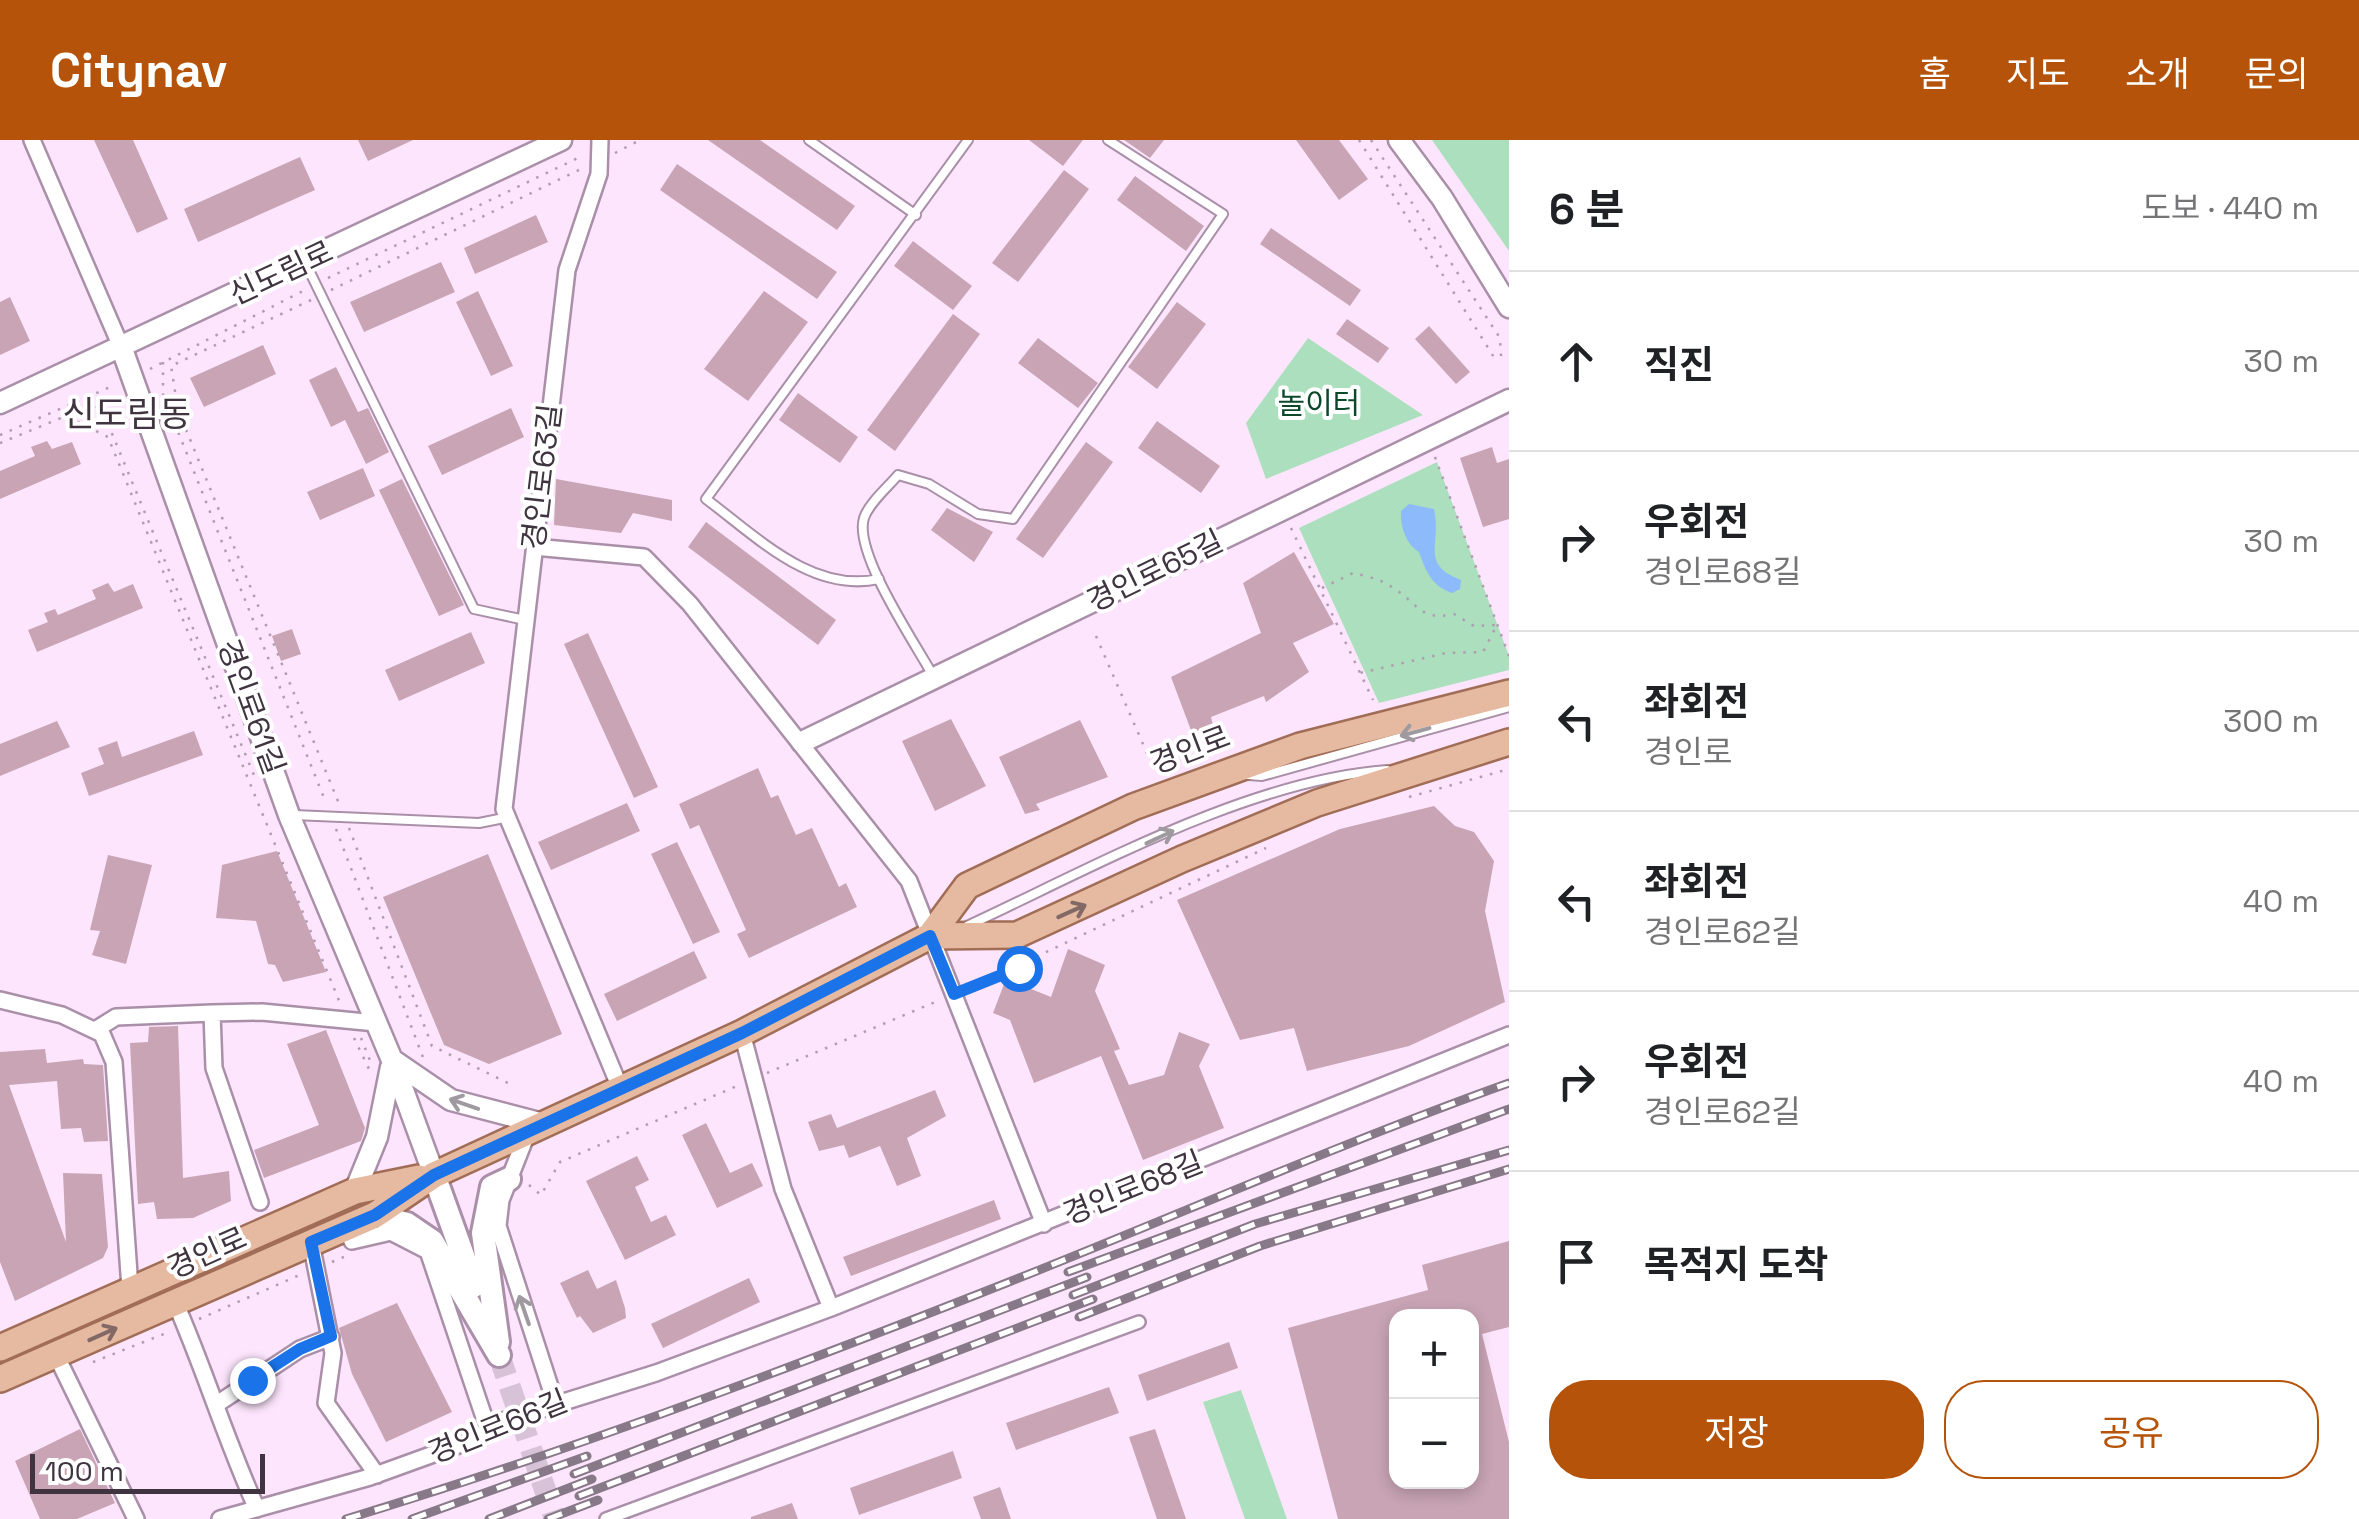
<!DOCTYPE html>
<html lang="ko">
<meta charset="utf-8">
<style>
:root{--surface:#fff;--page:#f6f6f6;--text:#202124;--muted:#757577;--line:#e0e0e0;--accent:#b45309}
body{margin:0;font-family:"Space Grotesk","Noto Sans KR",sans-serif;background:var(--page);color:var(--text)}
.controls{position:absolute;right:30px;bottom:30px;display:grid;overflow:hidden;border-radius:20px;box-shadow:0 5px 15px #0003}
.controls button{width:90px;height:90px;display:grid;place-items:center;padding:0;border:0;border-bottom:2px solid var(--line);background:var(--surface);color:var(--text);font:50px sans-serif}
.scale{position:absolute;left:30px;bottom:25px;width:235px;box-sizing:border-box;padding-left:10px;border:5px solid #3f343f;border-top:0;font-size:28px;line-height:35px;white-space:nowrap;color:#3f343f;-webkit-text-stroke:8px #fff;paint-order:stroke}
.stop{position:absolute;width:30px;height:30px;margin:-22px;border:8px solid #1a73e8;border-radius:50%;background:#fff}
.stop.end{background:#1a73e8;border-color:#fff;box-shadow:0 2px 10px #0008}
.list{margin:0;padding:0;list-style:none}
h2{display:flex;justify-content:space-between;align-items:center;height:130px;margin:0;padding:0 40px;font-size:42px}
h2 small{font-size:32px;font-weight:400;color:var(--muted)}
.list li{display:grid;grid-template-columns:65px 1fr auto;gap:30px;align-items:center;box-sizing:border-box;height:180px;padding:0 40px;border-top:2px solid var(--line)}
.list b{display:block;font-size:38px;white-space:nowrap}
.list p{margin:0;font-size:32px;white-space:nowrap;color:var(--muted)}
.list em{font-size:32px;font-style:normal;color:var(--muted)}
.actions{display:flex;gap:20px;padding:30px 40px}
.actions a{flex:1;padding:22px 0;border:2px solid var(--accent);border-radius:40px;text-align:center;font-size:35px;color:var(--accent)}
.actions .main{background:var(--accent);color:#fff}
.icon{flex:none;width:55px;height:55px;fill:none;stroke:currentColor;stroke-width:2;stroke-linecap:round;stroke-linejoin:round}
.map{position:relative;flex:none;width:1509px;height:1379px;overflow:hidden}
header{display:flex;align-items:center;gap:60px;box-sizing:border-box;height:140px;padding:0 50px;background:var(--accent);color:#fff}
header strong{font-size:48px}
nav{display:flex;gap:55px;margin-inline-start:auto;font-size:35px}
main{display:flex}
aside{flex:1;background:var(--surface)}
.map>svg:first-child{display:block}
.green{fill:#acdfbd}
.water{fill:#8cbafa}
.building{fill:#c8a4b5;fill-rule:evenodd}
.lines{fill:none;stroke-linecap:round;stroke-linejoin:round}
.secondary-tunnel{stroke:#d7c2d7;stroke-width:22;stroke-dasharray:22 11;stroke-linecap:butt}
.service-casing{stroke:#aa8fa9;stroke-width:12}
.pedestrian-casing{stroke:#aa8fa9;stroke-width:16}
.minor-casing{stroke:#aa8fa9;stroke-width:20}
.tertiary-casing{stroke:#aa8fa9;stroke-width:25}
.secondary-casing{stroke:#aa8fa9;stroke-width:28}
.primary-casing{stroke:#a16d56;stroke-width:30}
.path{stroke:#af9daf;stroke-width:2.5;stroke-dasharray:2.5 8;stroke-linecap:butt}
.service{stroke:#fff;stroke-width:8}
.pedestrian{stroke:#fff;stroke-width:11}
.minor{stroke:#fff;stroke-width:15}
.tertiary{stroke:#fff;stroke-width:20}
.secondary{stroke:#fff;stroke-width:22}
.primary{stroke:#e6b9a1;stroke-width:25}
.rail-casing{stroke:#887988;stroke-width:9}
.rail{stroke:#fff;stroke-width:5;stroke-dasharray:15;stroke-linecap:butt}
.oneway{stroke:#9f9a9f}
.oneway2{stroke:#826966}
.route{stroke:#1a73e8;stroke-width:12}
.labels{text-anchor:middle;stroke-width:8;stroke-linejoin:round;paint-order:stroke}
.street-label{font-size:30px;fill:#3f343f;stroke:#fff}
.park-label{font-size:30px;fill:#0c492a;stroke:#fff}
.quarter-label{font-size:35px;fill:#3f343f;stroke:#fff}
</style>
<header>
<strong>Citynav</strong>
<nav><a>홈</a><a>지도</a><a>소개</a><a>문의</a></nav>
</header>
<main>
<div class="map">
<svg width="1509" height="1379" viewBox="0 0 1509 1379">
<rect width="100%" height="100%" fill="#fde6fd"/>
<path class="green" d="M1432 0H1509V111Z
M1308 198 1423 275 1266 339 1246 283Z
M1437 322 1509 516V530L1379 563 1299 388Z
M1241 1250 1287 1379H1245L1203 1262Z"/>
<path class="water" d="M1409 364 1434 369C1442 405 1419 424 1461 440L1460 449 1452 453C1432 446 1426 432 1419 412 1406 404 1400 387 1401 371Z"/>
<path class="building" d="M94 0H133L168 79 137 93Z
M358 0H413L368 21Z
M708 0H760L855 66 837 90Z
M1029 0H1083L1063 26Z
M1124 0H1164L1150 18Z
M1296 0H1339L1368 39 1339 60Z
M300 17 315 50 198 102 184 69Z
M677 24 837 132 817 159 660 50Z
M1064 30 1089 49 1018 142 992 123Z
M1135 36 1204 86 1186 111 1117 60Z
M536 75 548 102 475 134 464 108Z
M1271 88 1361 150 1350 166 1260 104Z
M913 101 972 146 953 170 894 126Z
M441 122 455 152 364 192 350 162Z
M478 151 513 226 491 236 456 162Z
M764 151 808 182 748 261 704 229Z
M10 157 30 201 0 215V162Z
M1177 162 1206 184 1157 249 1128 227Z
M953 174 980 194 895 311 867 290Z
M1347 179 1389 208 1378 223 1336 194Z
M1429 186 1470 232 1456 244 1415 199Z
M1038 198 1098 243 1078 268 1018 223Z
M263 205 276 234 204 267 190 238Z
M336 227 358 272 368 268 389 312 366 324 345 280 331 287 309 240Z
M798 253 858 297 840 323 779 280Z
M511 268 524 297 442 335 428 306Z
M1157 281 1220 326 1201 353 1138 308Z
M47 301 52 309 72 302 81 324 0 359V331L35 316 31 307Z
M1086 302 1113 322 1043 418 1016 399Z
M1492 307 1497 323 1509 319V379L1483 387 1460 318Z
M363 328 375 356 320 380 307 352Z
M402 339 464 465 439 476 379 350Z
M556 339 672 360V381L633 373 621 393 554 385Z
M947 368 993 392 974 422 931 390Z
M706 382 836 480 818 505 688 407Z
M1294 412 1334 484 1293 503 1309 532 1266 562 1264 556 1211 577 1213 585 1192 593 1171 537 1261 493 1243 443Z
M108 443 114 452 133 444 143 468 37 512 28 490 48 482 44 473 55 469 58 475 96 459 92 450Z
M292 489 301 514 281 521 272 496Z
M471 492 485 523 399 561 385 530Z
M588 493 658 647 634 658 564 504Z
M951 579 986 646 935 671 902 601Z
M1080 580 1108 637 1036 664 1040 670 1025 674 999 617Z
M57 581 70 607 0 636V604Z
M194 591 203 615 89 656 81 633 104 624 98 608 117 601 122 617Z
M758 628 771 658 778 655 796 695 812 688 839 747 846 743 857 767 749 818 737 794 746 790 699 685 690 689 679 664Z
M627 663 640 691 551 730 538 702Z
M1434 666 1455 686 1474 692 1494 721 1485 771 1505 862 1409 906 1307 931 1294 888 1240 900 1177 760 1340 689Z
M677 702 720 792 693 804 651 714Z
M277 711 326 832 283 842 275 825 268 824 256 781 216 778 222 725Z
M488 714 562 894 489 924 444 905 383 757Z
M108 715 152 725 126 824 92 815 100 791 90 790Z
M1068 809 1105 825 1095 851 1120 909 1114 911 1129 945 1164 935 1179 892 1210 904 1199 926 1224 988 1143 1020 1101 916 1034 943 1010 880 993 873 1006 839 1051 857Z
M694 811 707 838 617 881 604 854Z
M178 886 183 1038 229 1031 231 1061 193 1078 157 1079 154 1062 138 1064 130 903 148 902 149 887Z
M326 890 365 988 361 1001 264 1038 254 1010 319 985 287 904Z
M45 909 47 923 83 919 84 924 103 925 108 1001 84 1002 81 988 61 989 57 941 9 945 66 1102 63 1033 102 1034 108 1107 103 1118 15 1161 0 1122V912Z
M935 950 946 976 907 998 921 1036 897 1046 880 1006 849 1018 844 1005 819 1011 808 982 831 974 837 988Z
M706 983 730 1033 752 1023 763 1046 717 1068 682 995Z
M637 1016 649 1040 635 1047 651 1082 666 1075 676 1095 625 1120 586 1041Z
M994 1060 1001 1079 851 1136 843 1117Z
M1509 1101V1187L1482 1194 1509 1302V1379H1338L1288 1188 1428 1150 1422 1125ZM1396 1176H1472V1342H1396Z
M588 1130 597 1149 616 1140 625 1168 626 1178 593 1193 580 1176 577 1178 560 1143Z
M749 1138 760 1162 663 1208 651 1184Z
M397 1163 452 1272 386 1302 352 1234 339 1188Z
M1229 1202 1238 1228 1147 1261 1138 1235Z
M1109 1247 1119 1273 1016 1310 1006 1283Z
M80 1289 115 1363 77 1379H40L15 1321Z
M1155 1289 1186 1379H1157L1129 1297Z
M953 1311 962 1338 859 1375 850 1348Z
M1000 1347 1011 1379H981L973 1357Z
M792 1363 798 1379H751V1377Z"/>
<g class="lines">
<path class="secondary-tunnel" d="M499 1215 555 1379"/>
<defs>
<path id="service" d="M809 0 916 75
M305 122 474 469 525 480
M879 439C812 454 756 396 706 359L968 0
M932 534C915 503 853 412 864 378 869 363 888 347 898 335L929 344 978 374 1013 379 1223 74 1108 0
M1248 635 1262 636 1509 567
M294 675 479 683 504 678
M967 786C1092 728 1249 640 1387 630"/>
<path id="pedestrian" d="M606 1379 1139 1182"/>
<path id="minor" d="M32 0 122 209
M600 0 599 34 567 130 504 669 621 950
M534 407 644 417 690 464 909 741 1044 1084
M0 860 62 875 102 894 114 922 130 1148
M212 873 262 872 376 883
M95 890 116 877 212 873 214 928 260 1062
M742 893 783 1049 831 1168
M527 994 501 1060 498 1086 555 1262
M346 1088 352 1101 391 1092 428 1111 487 1286
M311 1103 333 1213 326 1263 377 1335
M175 1162C205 1230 226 1301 257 1369
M57 1217 136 1379
M217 1264 300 1209 331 1197
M220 1379 370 1337 486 1295 487 1286 656 1233 831 1168 1509 895"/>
<path id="tertiary" d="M1399 0 1442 58 1509 167
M122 209 289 675 392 920 434 1035
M0 263 561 0
M802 602 1509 260
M394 921 451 960 547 985
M355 1051 377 997 391 927"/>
<path id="secondary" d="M434 1035 474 1146
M375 1075 407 1084 432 1101 499 1215
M498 1202 483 1093 492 1047 509 1039"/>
<path id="primary" d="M930 796 1017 795 1182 719 1317 663 1509 602
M0 1208 355 1051 419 1038
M0 1239 375 1075 434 1035 742 893 930 796 967 746 1133 667 1300 606 1509 553"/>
</defs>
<use href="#service" class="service-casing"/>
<use href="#pedestrian" class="pedestrian-casing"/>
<use href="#minor" class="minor-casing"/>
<use href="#tertiary" class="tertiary-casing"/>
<use href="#secondary" class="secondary-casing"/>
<use href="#primary" class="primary-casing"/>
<path class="path" d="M1359 0 1495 219
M1371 0 1500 198 1501 216
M615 13 640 0
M328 138 582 16
M331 150 585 27
M311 160 171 226 178 270 340 666
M163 222V254L326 663
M150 229 303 151
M75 263 97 267 108 284 256 640
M0 295 115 245
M0 303 66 276 108 297 340 863
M1435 317 1509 516
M1291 388 1373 560
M1322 448 1353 433C1366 436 1380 439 1392 447 1417 462 1420 482 1454 474L1474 486 1497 485 1483 512 1446 513 1360 533
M1096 496 1153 627
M1409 657 1509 629
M349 688 432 906 508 943
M336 689 424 920
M970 848 1266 708
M354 898 370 931
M361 898 371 923
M767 933 940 860
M529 1045 541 1055 560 1022 737 946
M332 1122 348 1115
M199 1179 302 1134
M93 1222 169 1192"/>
<use href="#service" class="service"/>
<use href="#pedestrian" class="pedestrian"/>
<use href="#minor" class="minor"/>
<use href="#tertiary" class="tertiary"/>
<use href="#secondary" class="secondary"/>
<use href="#primary" class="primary"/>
<defs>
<path id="rail" d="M1068 1132 1509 969
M1073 1155 1255 1084 1509 1010
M1079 1177 1260 1106 1509 1029
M574 1334 1087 1137
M579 1356 1093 1159
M346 1379C561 1314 772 1235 981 1153 1158 1084 1330 1007 1509 943
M412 1379 587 1316
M489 1379 592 1339
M548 1379 598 1360"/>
</defs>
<use href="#rail" class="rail-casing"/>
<use href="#rail" class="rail"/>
</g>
<defs><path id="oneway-shaft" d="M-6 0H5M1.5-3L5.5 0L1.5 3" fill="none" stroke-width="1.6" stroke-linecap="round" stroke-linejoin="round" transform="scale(2.5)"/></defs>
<g class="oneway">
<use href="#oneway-shaft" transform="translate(1415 592) rotate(165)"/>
<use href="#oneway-shaft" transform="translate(1160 697) rotate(-25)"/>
<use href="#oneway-shaft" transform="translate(464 964) rotate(-161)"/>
<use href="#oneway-shaft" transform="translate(524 1170) rotate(-109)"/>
</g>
<g class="oneway2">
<use href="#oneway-shaft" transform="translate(1072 771) rotate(-24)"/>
<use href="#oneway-shaft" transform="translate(103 1194) rotate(-24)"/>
</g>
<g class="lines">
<path class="route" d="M252 1240 300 1209 331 1196 311 1102 375 1075 434 1035 742 893 930 796 954 854 1019 828"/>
</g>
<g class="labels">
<g class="street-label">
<text transform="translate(281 133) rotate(-25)" y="10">신도림로</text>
<text transform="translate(542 337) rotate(-83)" y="10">경인로63길</text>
<text transform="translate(1155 431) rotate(-26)" y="10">경인로65길</text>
<text transform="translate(251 567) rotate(70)" y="10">경인로61길</text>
<text transform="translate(1190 610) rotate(-21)" y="10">경인로</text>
<text transform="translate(1133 1048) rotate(-22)" y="10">경인로68길</text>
<text transform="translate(207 1113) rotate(-24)" y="10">경인로</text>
<text transform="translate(498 1287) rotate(-22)" y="10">경인로66길</text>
</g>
<g class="park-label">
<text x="1319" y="274">놀이터</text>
</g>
<g class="quarter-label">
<text x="127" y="286">신도림동</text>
</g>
</g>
</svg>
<div class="controls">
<button>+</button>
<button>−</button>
</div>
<div class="scale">100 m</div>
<div class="stop" style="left:1019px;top:828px"></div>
<div class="stop end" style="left:252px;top:1240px"></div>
</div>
<aside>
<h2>6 분<small>도보 · 440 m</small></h2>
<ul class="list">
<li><svg class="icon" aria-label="ahead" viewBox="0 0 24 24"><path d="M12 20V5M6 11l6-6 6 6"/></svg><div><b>직진</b></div><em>30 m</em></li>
<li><svg class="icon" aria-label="right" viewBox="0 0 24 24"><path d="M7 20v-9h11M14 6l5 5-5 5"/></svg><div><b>우회전</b><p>경인로68길</p></div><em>30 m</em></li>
<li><svg class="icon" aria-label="left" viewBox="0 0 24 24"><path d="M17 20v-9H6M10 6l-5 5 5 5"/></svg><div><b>좌회전</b><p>경인로</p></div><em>300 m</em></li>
<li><svg class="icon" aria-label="left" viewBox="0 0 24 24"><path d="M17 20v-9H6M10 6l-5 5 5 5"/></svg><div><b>좌회전</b><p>경인로62길</p></div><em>40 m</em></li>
<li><svg class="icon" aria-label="right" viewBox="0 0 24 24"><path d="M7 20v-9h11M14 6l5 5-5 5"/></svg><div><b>우회전</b><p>경인로62길</p></div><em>40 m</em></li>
<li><svg class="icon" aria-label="arrive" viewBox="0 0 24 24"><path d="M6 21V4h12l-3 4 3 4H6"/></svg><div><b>목적지 도착</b></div></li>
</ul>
<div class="actions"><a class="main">저장</a><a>공유</a></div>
</aside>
</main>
